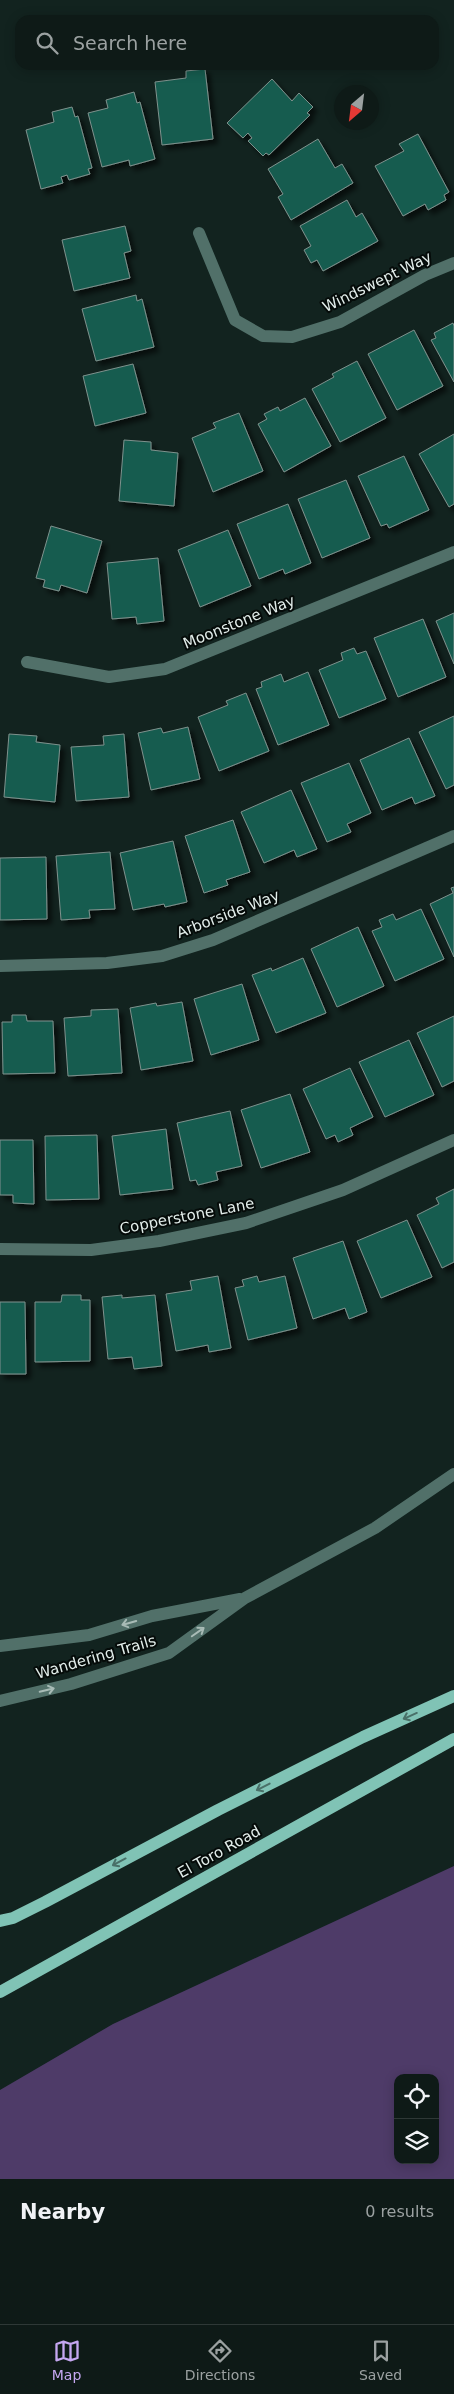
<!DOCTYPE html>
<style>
:root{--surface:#0e1a17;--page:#172320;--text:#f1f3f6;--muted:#9ba1a1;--line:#2e3836;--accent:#c5a7f1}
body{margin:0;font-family:"DejaVu Sans",sans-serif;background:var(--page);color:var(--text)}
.controls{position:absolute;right:15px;bottom:15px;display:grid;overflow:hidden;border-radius:10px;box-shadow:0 2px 12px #0003}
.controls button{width:45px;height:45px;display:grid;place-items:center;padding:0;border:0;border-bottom:1px solid var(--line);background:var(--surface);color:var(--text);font:25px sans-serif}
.compass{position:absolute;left:334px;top:85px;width:45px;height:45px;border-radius:50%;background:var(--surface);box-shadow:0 2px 12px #0003;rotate:208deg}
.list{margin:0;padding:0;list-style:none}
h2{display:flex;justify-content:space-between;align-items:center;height:65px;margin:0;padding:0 20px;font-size:21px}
h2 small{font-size:16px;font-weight:400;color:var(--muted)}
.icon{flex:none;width:28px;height:28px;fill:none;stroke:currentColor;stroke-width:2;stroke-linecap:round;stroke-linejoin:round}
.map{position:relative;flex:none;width:454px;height:2179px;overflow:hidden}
.search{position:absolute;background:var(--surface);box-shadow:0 2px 12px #0003;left:15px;right:15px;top:15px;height:55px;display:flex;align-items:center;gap:12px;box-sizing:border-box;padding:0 18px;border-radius:15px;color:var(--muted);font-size:19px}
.sheet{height:145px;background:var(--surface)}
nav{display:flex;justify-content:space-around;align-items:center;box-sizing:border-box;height:70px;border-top:1px solid var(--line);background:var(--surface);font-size:14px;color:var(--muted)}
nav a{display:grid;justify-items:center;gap:2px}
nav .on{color:var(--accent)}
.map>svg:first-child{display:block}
.green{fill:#4e3b68;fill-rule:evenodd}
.building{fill:#195b50;stroke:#7e928d;filter:url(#shadow)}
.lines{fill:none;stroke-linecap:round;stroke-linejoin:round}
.minor{stroke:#517069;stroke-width:12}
.tertiary{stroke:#517069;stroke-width:12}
.primary{stroke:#80c3b5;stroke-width:12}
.oneway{stroke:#a8bbb6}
.oneway2{stroke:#497068}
.labels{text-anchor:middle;stroke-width:4;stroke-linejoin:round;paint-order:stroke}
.street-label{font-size:15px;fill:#e2edea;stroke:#050b09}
</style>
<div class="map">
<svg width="454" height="2179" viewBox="0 0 454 2179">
<defs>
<filter id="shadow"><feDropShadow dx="4.5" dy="4.5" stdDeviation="2.5" flood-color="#0009"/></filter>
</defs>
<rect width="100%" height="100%" fill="#12231f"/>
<path class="green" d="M454 1866V2179H0V2090L113 2024ZM398 2078H435V2160H398Z"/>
<path class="building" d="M205 69 213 139 162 145 155 82 186 78V71Z
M272 79 292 101 299 93 313 107 307 113 310 115 269 155 266 153 263 156 248 141 252 138 248 133 243 138 227 123Z
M134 92 137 103 140 102 155 159 130 166 129 160 102 167 88 113 108 108 106 100Z
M72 107 75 117 78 116 92 168 88 169 90 174 69 180 67 175 61 177 63 183 41 189 26 130 54 122 52 112Z
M418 134 449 192 444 195 446 200 428 210 425 204 403 216 375 166 404 151 399 144Z
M318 139 335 168 342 164 353 183 291 220 278 197 283 194 268 169Z
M347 200 356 217 362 213 378 241 323 271 317 260 311 263 304 250 311 246 300 226Z
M125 226 131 251 124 253 130 278 74 291 62 240Z
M136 295 137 301 142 299 154 347 96 361 82 309Z
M453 323 454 326V382L431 340 436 338 434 333Z
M414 330 443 386 397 410 368 354Z
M357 361 386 418 340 442 312 389 334 377 332 374Z
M133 364 146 413 95 426 83 376Z
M305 398 331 446 284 472 258 424 267 419 264 414 278 407 280 411Z
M239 413 263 471 213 492 192 438 216 428 213 423Z
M454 434V504L449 507 419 454Z
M124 440 151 442V450L178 453 174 506 119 501Z
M404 456 429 510 389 528 387 524 381 526 358 476Z
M346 480 370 538 322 558 298 499Z
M288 504 311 563 285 574 283 569 259 579 237 524Z
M51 526 102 541 87 593 61 585 59 591 43 587 45 580 36 578Z
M228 530 251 586 200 607 178 550Z
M158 558 164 621 137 624 136 617 112 619 107 563Z
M454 613V664L436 621Z
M423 619 446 677 398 697 374 638Z
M354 648 357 654 366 651 386 699 339 718 319 670 343 660 341 653Z
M308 672 329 725 278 745 256 689 262 687 261 682 281 674 284 682Z
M246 693 269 751 219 771 198 717 228 705 226 701Z
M454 716V785L446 789 419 732Z
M188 727 200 779 151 790 138 733 161 728 163 733Z
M9 734 37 736 36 742 60 745 55 802 4 797Z
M124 734 129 797 76 801 71 747 104 745 103 736Z
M409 738 435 796 415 804 412 797 382 810 360 760Z
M349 763 371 813 347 824 351 832 327 842 301 783Z
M291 790 317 849 297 857 294 850 264 863 241 812Z
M233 820 250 872 226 880 228 885 204 893 185 836Z
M173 841 187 902 165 907 164 904 133 910 120 853Z
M110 852 115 909 89 910 90 918 61 920 56 856Z
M46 857 47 919 0 920V858Z
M454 887V957L430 904 453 893 451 888Z
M421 909 444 959 395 981 372 931 382 927 379 920 393 914 396 920Z
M358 927 384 986 337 1007 311 949Z
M303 958 326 1013 276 1033 252 975 271 968 272 971Z
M242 984 259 1040 211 1055 194 999Z
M182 1002 193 1061 141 1070 130 1008 156 1003 157 1006Z
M118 1009 122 1073 68 1076 64 1018 91 1016V1010Z
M12 1015H26L27 1021H53L55 1073 3 1074 2 1022H12Z
M454 1016V1081L442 1087 417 1033Z
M409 1040 434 1095 385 1117 359 1062Z
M350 1068 373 1117 350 1128 353 1135 338 1142 335 1135 326 1139 303 1089Z
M290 1094 310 1152 261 1168 241 1110Z
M230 1111 242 1166 216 1172 218 1180 198 1185 196 1180 190 1181 177 1123Z
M166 1129 173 1189 120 1195 112 1136Z
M97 1135 99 1199 46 1200 45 1136Z
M0 1140H33L34 1204 13 1203V1195H0Z
M454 1189V1262L442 1268 417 1215 439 1204 436 1198Z
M407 1220 432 1277 381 1298 357 1241Z
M343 1241 367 1312 349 1319 345 1308 313 1319 293 1258Z
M218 1276 231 1348 209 1352 208 1345 176 1351 166 1294 192 1290 190 1281Z
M257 1276 259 1282 285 1276 297 1328 248 1340 235 1288 244 1286 242 1280Z
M62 1295H81V1300H90V1361L35 1362V1302H61Z
M122 1295V1298L155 1295 162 1366 134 1369 132 1357 108 1359 102 1297Z
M0 1302H25L26 1374H0Z"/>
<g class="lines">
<path class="minor" d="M199 233 235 320 263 336 292 337 340 322 425 275 454 263
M27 662 109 677 165 669 454 552
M0 966 107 963 162 956 213 940 454 836
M0 1249 91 1250 159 1241 246 1223 343 1190 454 1140"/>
<path class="tertiary" d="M0 1646 89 1635 152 1616 240 1599
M0 1701 71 1684 169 1653 245 1598 375 1528 454 1474"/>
<path class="primary" d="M0 1921 13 1918 45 1902 218 1810 363 1737 454 1696
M0 1992 454 1739"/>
</g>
<defs><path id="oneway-shaft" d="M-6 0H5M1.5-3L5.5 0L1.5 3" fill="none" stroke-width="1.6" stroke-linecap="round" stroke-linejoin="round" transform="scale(1.25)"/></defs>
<g class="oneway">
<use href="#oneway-shaft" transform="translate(129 1623) rotate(164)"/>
<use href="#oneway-shaft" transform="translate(198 1632) rotate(-35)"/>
<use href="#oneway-shaft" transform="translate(47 1690) rotate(-13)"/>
</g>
<g class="oneway2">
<use href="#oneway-shaft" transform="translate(410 1716) rotate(156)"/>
<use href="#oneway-shaft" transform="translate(263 1787) rotate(153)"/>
<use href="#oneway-shaft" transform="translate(119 1862) rotate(152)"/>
</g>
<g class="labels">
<g class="street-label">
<text transform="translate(377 282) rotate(-26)" y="5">Windswept Way</text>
<text transform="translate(239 622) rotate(-22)" y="5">Moonstone Way</text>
<text transform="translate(228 914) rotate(-21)" y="5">Arborside Way</text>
<text transform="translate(187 1216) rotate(-11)" y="5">Copperstone Lane</text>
<text transform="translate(96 1657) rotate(-16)" y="5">Wandering Trails</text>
<text transform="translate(219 1852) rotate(-29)" y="5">El Toro Road</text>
</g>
</g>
</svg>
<div class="controls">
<button><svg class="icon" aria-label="locate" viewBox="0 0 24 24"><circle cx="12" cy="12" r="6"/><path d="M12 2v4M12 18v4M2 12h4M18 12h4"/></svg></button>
<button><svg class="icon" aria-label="layers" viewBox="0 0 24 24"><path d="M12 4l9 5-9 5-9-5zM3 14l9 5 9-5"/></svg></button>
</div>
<svg class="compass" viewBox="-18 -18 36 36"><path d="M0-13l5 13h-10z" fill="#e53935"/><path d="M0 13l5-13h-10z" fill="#9ba1a1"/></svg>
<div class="search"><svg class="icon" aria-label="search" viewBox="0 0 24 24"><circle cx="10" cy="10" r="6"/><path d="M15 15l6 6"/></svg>Search here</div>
</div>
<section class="sheet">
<h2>Nearby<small>0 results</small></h2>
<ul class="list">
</ul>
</section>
<nav>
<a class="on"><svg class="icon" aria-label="map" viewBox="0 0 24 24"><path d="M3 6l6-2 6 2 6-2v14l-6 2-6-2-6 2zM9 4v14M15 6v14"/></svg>Map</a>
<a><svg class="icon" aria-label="directions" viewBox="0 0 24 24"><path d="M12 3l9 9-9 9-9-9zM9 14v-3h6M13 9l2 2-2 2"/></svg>Directions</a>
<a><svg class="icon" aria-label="saved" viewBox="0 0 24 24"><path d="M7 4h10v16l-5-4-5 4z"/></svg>Saved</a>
</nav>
